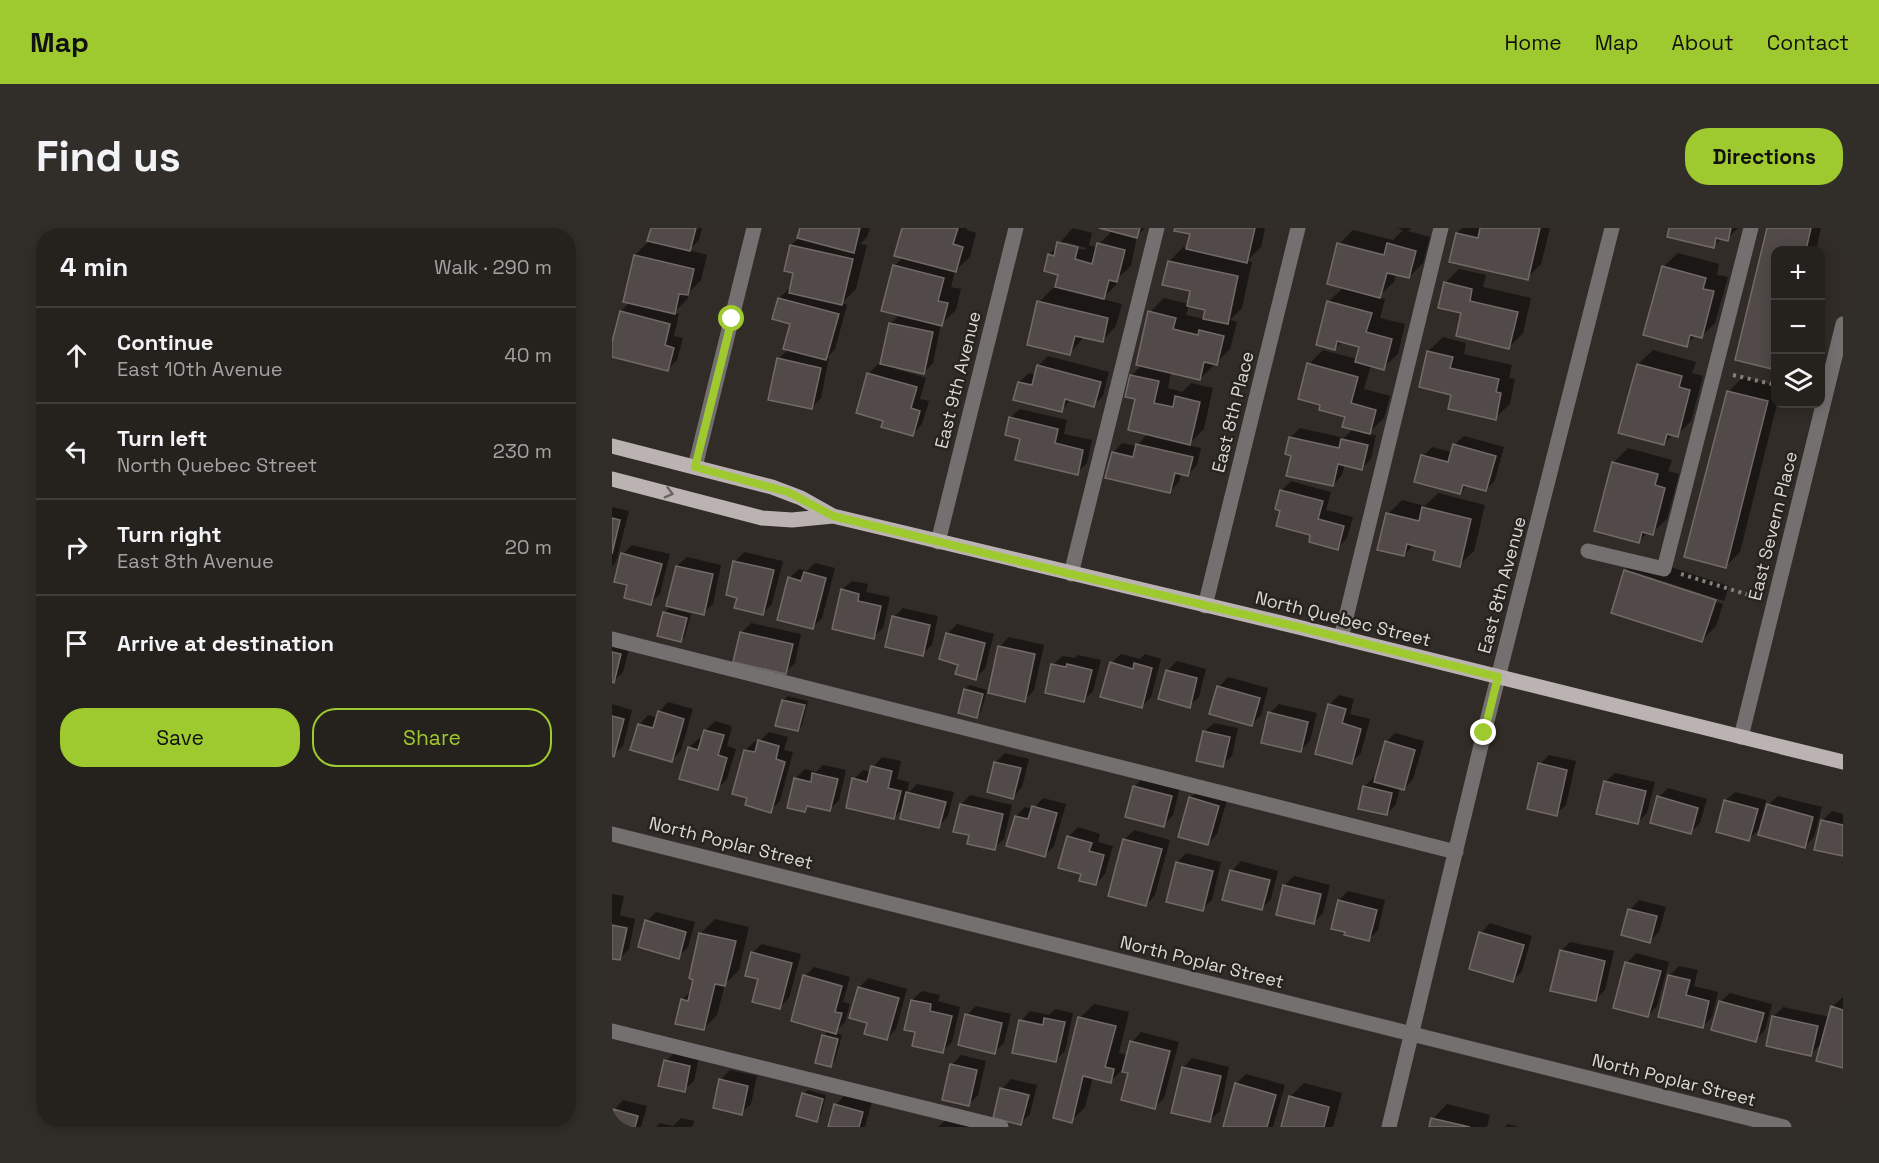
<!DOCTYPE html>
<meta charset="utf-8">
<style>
:root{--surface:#25211d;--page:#312e2a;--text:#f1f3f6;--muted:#a3a3a4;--line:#423e3b;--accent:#9eca2f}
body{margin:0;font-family:"Space Grotesk",sans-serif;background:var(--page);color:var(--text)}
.controls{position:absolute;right:18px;top:18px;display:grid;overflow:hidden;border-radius:12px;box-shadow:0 3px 15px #0003}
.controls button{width:54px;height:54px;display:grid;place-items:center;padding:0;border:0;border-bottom:2px solid var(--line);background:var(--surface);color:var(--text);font:30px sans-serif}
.stop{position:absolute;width:18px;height:18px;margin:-14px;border:4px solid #9eca2f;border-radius:50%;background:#fff}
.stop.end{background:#9eca2f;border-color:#fff;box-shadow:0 2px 6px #0008}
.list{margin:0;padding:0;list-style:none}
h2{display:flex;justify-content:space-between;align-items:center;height:78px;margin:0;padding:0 24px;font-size:26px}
h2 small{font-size:20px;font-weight:400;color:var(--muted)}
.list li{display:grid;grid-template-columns:39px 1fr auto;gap:18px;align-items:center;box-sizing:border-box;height:96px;padding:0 24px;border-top:2px solid var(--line)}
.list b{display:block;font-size:22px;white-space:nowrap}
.list p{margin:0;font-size:20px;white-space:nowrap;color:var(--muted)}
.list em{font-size:20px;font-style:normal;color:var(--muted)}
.actions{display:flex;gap:12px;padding:18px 24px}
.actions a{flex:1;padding:14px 0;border:2px solid var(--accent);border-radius:24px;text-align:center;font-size:21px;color:var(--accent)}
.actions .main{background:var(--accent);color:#111}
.icon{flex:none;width:33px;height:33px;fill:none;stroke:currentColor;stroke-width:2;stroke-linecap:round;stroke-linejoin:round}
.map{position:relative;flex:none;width:1231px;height:899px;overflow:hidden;border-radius:24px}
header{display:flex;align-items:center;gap:36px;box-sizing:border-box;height:84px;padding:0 30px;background:var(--accent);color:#111}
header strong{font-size:28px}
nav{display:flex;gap:33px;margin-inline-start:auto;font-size:21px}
.intro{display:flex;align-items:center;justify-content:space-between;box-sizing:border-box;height:144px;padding:0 36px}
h1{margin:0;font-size:42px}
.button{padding:15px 27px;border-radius:24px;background:var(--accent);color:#111;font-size:21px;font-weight:700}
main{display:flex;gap:36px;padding:0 36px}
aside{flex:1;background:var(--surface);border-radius:24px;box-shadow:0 3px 15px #0003}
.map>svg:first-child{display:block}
.shadow{fill:#0007;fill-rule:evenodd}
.building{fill:#524a48;stroke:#726a67;stroke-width:1.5}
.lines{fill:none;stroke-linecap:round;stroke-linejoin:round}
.path{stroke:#84807c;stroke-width:4;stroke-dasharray:3 4.5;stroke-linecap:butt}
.minor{stroke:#747070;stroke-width:15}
.major{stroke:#bbb3b2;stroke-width:15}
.oneway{stroke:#6a6461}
.route{stroke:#9eca2f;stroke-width:8}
.labels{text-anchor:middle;stroke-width:5;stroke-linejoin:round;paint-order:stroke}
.street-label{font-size:18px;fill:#dcd9d6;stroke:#27231e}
</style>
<header>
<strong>Map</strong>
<nav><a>Home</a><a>Map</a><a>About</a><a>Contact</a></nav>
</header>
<div class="intro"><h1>Find us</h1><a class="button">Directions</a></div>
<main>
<aside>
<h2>4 min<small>Walk · 290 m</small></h2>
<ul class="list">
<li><svg class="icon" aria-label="ahead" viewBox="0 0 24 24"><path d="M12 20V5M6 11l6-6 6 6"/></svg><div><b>Continue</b><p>East 10th Avenue</p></div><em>40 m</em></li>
<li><svg class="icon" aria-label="left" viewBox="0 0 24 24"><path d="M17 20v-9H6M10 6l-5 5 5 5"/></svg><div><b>Turn left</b><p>North Quebec Street</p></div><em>230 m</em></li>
<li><svg class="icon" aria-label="right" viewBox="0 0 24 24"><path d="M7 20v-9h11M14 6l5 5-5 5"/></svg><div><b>Turn right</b><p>East 8th Avenue</p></div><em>20 m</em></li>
<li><svg class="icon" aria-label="arrive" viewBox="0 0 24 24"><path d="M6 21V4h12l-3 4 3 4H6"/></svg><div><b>Arrive at destination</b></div></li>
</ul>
<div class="actions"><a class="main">Save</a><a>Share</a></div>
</aside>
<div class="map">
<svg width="1231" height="899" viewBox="0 0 1231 899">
<rect width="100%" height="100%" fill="#312c27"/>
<path class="shadow" d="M40 0H90L87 12 77 22 95 27 89 52 78 63 76 70 62 85 67 86 62 108 71 110 65 132 56 141 0 127V120L9 83 18 74 23 27 37 13Z
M189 0H258L255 9 248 16 255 17 244 61 230 75 235 77 223 121 215 130H217L209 170 200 179 166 131 177 121 179 95 167 70 177 61 179 62 183 44 179 17 187 10Z
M292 0H355V2L364 5 358 29 343 43 339 59 349 61 344 82 329 96 321 135 311 145 285 139 284 141 314 150 308 171 317 173 310 196 301 206 272 192 256 146 266 136 269 137 279 95 288 86 282 38 291 29Z
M461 0 480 5 477 17 486 20 487 16 501 2 493 0H533L525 8 519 38 507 49 506 55 490 71 510 76 504 98 490 113 473 108 458 125 427 74 441 60H444L448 46 437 27ZM453 14 474 20 473 22 450 17Z
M564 0H653L649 19 635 33 640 34 630 80 618 92 625 94 618 121 588 151 559 144 556 160 570 164 579 155 601 160 592 201 576 217 589 220 585 237 576 246 569 245 567 254 558 263 501 225 510 215 525 218 536 205 525 170 515 168 520 147 530 137 538 84 552 70 577 76 580 62 557 34 571 19 576 20 580 5ZM577 77 595 81 593 91 574 87Z
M785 0H799L796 3 818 9 811 35 797 49 784 45 782 54 766 69 773 71 768 90 793 96 786 126 771 140 759 137 752 161 778 168 772 190 756 206 764 207 759 231 750 240 733 236 730 247 721 257 681 226 678 210 688 200 732 210 742 200 734 188 710 176 697 136 711 122 745 131 748 118 730 113 723 120 716 74 732 59 727 16 741 2 781 12 791 2Z
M850 0H938L929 36 915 50 845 5Z
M1059 0H1126L1115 11 1110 10 1101 19Z
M1157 0H1209L1204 22H1164Z
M1066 25 1107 36 1105 47 1116 49 1103 95 1089 109 1084 107 1074 117 1051 39Z
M847 41 874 47 871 59 919 70 911 105 897 119 851 84 833 55Z
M831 109 854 115 852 126 900 137 897 150 903 151 898 176 883 190 840 166 816 123Z
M1041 122 1084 134 1080 145 1091 148 1079 193 1065 207 1061 206 1052 216 1026 136Z
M436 128 497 144 491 168 482 177 459 171 449 183 407 154 417 145 424 147 426 138Z
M1131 149 1164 158V176H1165L1128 324 1113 339 1116 164Z
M408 181 455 192 452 206 480 212 475 235 465 245 409 210 398 190Z
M852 208 892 219 883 252 874 262 856 257 848 265 811 228 820 219 840 224 842 217Z
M1016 220 1060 232 1056 243 1067 246 1055 291 1040 305 1036 304 1027 313 1001 235Z
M679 253 719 264 714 282 741 289 735 310 726 320 670 281 669 263Z
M826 265 873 277 862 323 847 337 825 322 802 316 792 327 776 286 790 272 813 278Z
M0 279 17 283 4 334 0 339Z
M20 317 58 326 48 366 39 375 17 356 11 326Z
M132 324 171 333 160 376 151 385 123 334Z
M75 329 109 337 101 376 91 385 65 338Z
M1028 329 1117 358 1104 398 1090 412 1014 343ZM1020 343 1112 373 1111 376 1020 346Z
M203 335 223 340 210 390 200 400 177 350 187 341 195 343Z
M240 353 256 356 254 364 278 369 271 400 261 409 230 362Z
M57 380 79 386 73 408 69 413 53 385Z
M291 380 326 388 320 417 310 426 282 389Z
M139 395 189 406 183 435 174 444 129 405Z
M345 396 382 406 373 441 363 450 348 435 335 406Z
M397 409 432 417 422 462 413 472 377 464 388 418Z
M0 413 18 417 11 444 2 453H0Z
M509 426 528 431 533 426 549 431 539 469 529 479 499 435Z
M466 427 489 432 481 463 472 472 441 437 450 428 463 430Z
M565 433 594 441 587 469 577 478 555 443Z
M616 449 656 460 649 487 640 496 607 459Z
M358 457 375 462 369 484 364 488 353 461Z
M727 467 742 471 738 486 758 491 749 525 739 535 717 477Z
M176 468 196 473 190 497 186 502 171 472Z
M56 474 81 481 69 522 60 532 27 497 36 487 45 490 47 484Z
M0 476 20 482 11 518 1 527Z
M667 476 705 485 698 513 688 523 658 485Z
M103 493 120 498 115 518 124 521 115 551 106 560 77 520 87 510 91 512 93 503Z
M602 495 626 500 620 528 610 537 592 504Z
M157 504 176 509 172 522 181 524 168 573 158 583 137 569 134 522 143 513 147 514Z
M783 505 812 513 801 551 792 561 788 560 784 576 775 586 752 559 762 549 764 550 774 514Z
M393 525 417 531 410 559 401 569 383 535Z
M937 527 964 533 954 577 944 586 928 536Z
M270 529 289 533 285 551 297 554 295 566 305 556 342 564 336 588 327 598 292 579 282 590 242 551 251 542 259 544 261 539Z
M211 537 234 542 227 572 218 581 198 577 193 582 183 551 193 541 204 544Z
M1003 545 1043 554 1035 585 1026 594 993 554Z
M532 549 568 559 561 587 552 597 522 559Z
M1056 560 1095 571 1088 595 1078 605 1047 569Z
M587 561 616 569 605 606 596 616 578 570Z
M1123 564 1154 572 1147 599H1149L1137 611 1113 573Z
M358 567 400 577 392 611 382 620 359 606 349 577Z
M1166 568 1210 579 1202 609 1193 618 1156 577Z
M431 570 454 576 442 618 433 627 404 588 413 579 421 581Z
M1220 583 1231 586V627L1204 621 1210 593Z
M466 599 488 606 486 614 501 618 493 646 484 656 471 645 456 609Z
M522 602 558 612 543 667 534 677 498 667 513 611Z
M574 625 609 634 600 672 590 681 565 635Z
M629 633 666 643 659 671 649 681 620 643Z
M682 648 718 657 711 685 701 695 672 658Z
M736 663 773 672 766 702 757 711 727 672Z
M0 666 12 668 8 687 23 691 17 721 7 731 0 729Z
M1027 672 1054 679 1047 704 1038 713 1018 682Z
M44 684 83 694 76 719 66 729 35 693Z
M103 691 137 699 127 742 113 756 105 787 91 801 70 772 81 761 89 705Z
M878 695 920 708 910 743 901 752 869 705Z
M958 714 1002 723 993 762 983 772 949 723Z
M150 716 189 726 177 770 167 780 148 750 140 725Z
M1024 725 1057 734 1045 778 1036 788 1015 735Z
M1067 738 1086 742 1082 758 1106 764 1100 789 1091 798 1058 747Z
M202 739 238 749 231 774 238 776 233 794 222 805 230 807 223 833 219 837 211 808 218 802 193 748Z
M256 750 295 761 284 801 275 811 257 793 247 760Z
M310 763 328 767 326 773 348 779 340 814 330 824 305 803 300 772Z
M1118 765 1160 776 1153 802 1144 812 1108 774Z
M1231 769V839L1206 832 1211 814 1199 826 1156 817 1162 788 1171 779 1218 789 1220 779Z
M482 776 517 784 507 825 516 827 520 814 529 804 567 814 552 870 542 880 518 844 510 842 498 854 481 849 473 879 459 893 468 790Z
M364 778 399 786 392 815 382 824 355 787Z
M443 781 461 785 453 823 443 833 409 793 418 783 437 787Z
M63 824 87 829 82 853 72 862 54 833Z
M349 827 374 833 366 867 357 876 340 837Z
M580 830 617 839 608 883 598 892 571 840Z
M118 842 145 848 139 876 129 885 108 852Z
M634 846 673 857 661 899H615L624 856Z
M399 851 425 857 418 886 409 895 390 861Z
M692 855 730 865 721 899H670L678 869Z
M196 862 214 867 209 887 204 892 191 866Z
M233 867 260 874 253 899H217L224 877Z
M11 872 35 878 29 899H0V880L3 881Z
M835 876 878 887 875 899H819L821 891Z
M69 890 82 893 80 899H44L48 895 61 898Z
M335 891 371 899H326Z
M896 896 907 899H893Z"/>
<path class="building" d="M39 0H84L78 23 35 13Z
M188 0H248L242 25 185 10Z
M290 0H346L341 16 351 19 344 44 282 28Z
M487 0H528L525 10Z
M563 0H643L635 35 574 21 578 6 562 3Z
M868 0H928L916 52 837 34 844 5 866 10Z
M1057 0H1119L1116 13 1104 10 1102 20 1055 9Z
M1155 0H1199L1194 22H1164V142L1123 132Z
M445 14 466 19 463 31 480 36 485 15 513 22 505 54 497 52 492 71 443 59 446 47 432 43 436 26 442 28Z
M725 15 772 27 775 15 804 23 797 50 775 45 768 70 715 56Z
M178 17 241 31 230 77 177 65 181 45 172 43Z
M22 27 82 41 76 67 67 66 63 86 11 74Z
M556 33 626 48 616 96 591 91 593 82 575 78 578 63 550 57Z
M281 37 332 50 326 73 336 75 330 98 269 83Z
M1050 38 1094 50 1091 61 1102 63 1090 110 1078 107 1075 119 1031 107Z
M832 54 860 61 858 73 906 84 897 121 844 108 849 85 826 80Z
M166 70 227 86 214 132 171 121 178 96 160 91Z
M425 73 496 90 491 114 463 108 458 127 415 117Z
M715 73 760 85 754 104 780 111 772 142 743 134 747 119 725 113 723 122 704 117Z
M8 83 58 96 53 117 62 120 56 143 0 129V114Z
M536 83 564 90 561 101 586 107 587 102 612 108 605 137 592 134 588 152 524 137Z
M277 95 321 104 312 146 268 136Z
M815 123 841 129 838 140 887 151 884 164 889 165 884 192 836 181 839 167 807 159Z
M165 130 209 140 200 181 156 172Z
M695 135 746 149 739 175 764 182 758 206 730 199 733 189 707 182 708 177 686 171Z
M1025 136 1070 148 1067 159 1078 162 1066 209 1055 206 1052 217 1006 205Z
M425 137 489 154 482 179 453 171 450 184 401 172 406 154 420 157Z
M255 145 305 159 299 180 308 183 301 208 269 199 271 193 244 185Z
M518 147 547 153 542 175 561 179 563 168 588 174 578 217 516 202 523 171 513 169Z
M1115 163 1156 173 1114 340 1072 329Z
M397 189 446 201 443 215 471 222 466 247 403 232 408 211 393 207Z
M677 209 727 220 729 211 756 217 750 242 726 236 721 258 674 248 679 228 673 226Z
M524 216 581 229 576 248 563 245 558 265 493 250 500 224 521 229Z
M841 216 884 228 874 263 851 257 848 266 802 254 809 227 836 234Z
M1000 234 1046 246 1043 257 1053 260 1041 307 1030 304 1027 315 982 303Z
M668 262 711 273 706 291 732 298 726 322 697 314 698 307 664 298 668 283 663 281Z
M810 279 859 291 848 339 821 332 823 323 795 316 792 328 765 322 774 285 807 293Z
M0 290 8 292 0 326Z
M9 325 50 336 39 377 12 370 15 357 2 354Z
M121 333 162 342 151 387 122 380 125 370 114 367Z
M64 338 101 346 92 387 54 378Z
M1012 342 1104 372 1090 414 999 385Z
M192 344 214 350 201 401 165 392 176 349 189 353Z
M229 361 247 366 246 373 269 378 262 411 220 401Z
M51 384 75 390 69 414 45 408Z
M280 388 318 397 311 428 273 419Z
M128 404 181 416 174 446 121 434Z
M334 405 373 415 364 452 343 446 346 437 327 431Z
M386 418 423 426 413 474 376 465Z
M0 424 9 426 2 455 0 454Z
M498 434 521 441 522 435 540 440 530 480 488 469Z
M439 436 454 439 455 436 480 442 472 474 433 465Z
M554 442 585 450 578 480 546 471Z
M605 458 648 470 640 498 597 486Z
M352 461 371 466 365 490 346 485Z
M170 472 193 477 186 503 163 498Z
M716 476 734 481 730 495 749 501 740 536 703 526Z
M46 483 72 491 60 534 18 522 26 496 41 500Z
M656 484 696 494 689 524 649 515Z
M0 488 12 491 2 529 0 528Z
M92 502 112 507 106 527 115 530 106 562 67 551 76 519 86 522Z
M591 503 618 509 611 539 584 533Z
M146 512 167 518 164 531 173 534 159 585 133 577 135 570 120 566 132 522 143 524Z
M773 513 803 522 792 562 762 554Z
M382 534 409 540 401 571 375 564Z
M926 535 955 542 945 588 915 581Z
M259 538 280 543 276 560 289 563 282 591 234 580 240 550 255 554Z
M200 545 226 551 218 583 195 578 193 584 175 580 182 550 199 554Z
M992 553 1034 563 1026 596 984 586Z
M521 558 560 568 552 599 513 589Z
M751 558 780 565 775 587 746 581Z
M294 564 334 574 327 600 288 591Z
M1045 568 1086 580 1079 606 1038 595Z
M577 569 607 578 596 617 566 609Z
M1112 572 1146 581 1137 613 1104 604Z
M348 576 391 586 383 622 355 616 357 607 341 604Z
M1155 576 1201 589 1193 620 1146 607Z
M420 578 445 585 433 629 394 618 403 588 416 591Z
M1209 592 1231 597V628L1202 622Z
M455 608 480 615 477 623 492 627 484 657 467 653 469 646 446 640Z
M511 611 550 621 534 678 496 668Z
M564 634 601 643 591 683 554 674Z
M618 642 658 652 650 682 610 672Z
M671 657 709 666 702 696 664 687Z
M726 672 765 682 757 713 732 707 733 704 719 701Z
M1016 681 1045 688 1038 715 1009 707Z
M33 692 74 704 67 731 26 719Z
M0 697 15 700 8 732 0 731Z
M867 704 912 717 901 754 857 741Z
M87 705 124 713 113 758 103 756 92 802 63 796 69 771 76 773 81 752 77 750Z
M948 722 993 733 984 773 938 763Z
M139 724 180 735 168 781 140 774 146 751 133 748Z
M1013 734 1049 743 1036 789 1001 780Z
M191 747 230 758 223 784 230 785 224 806 179 793Z
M1056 747 1078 752 1074 767 1097 773 1091 800 1046 789Z
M246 759 287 770 275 812 252 806 255 795 237 790Z
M299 772 319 776 318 783 340 788 331 825 300 818 303 804 292 802Z
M1107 773 1152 785 1144 814 1099 802Z
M1219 778 1231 782V840L1204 833Z
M353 786 390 795 383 826 346 817Z
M1160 788 1206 798 1199 828 1154 818Z
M466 789 504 798 493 839 502 841 499 855 471 848 460 895 441 890Z
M432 790 453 794 444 834 400 825 407 792 431 797Z
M210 807 226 811 219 839 203 835Z
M518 813 558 823 543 881 509 872 516 845 510 844Z
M52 832 78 838 73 864 46 858Z
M338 836 365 842 357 878 330 872Z
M570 839 609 848 598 894 559 885Z
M107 851 136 858 130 887 101 880Z
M623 855 664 867 655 899H611Z
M388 860 417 867 409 897 381 890Z
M190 865 211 871 205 894 184 888Z
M677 868 717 879 712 899H669Z
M222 876 251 884 247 899H216Z
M1 881 26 888 23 899H0Z
M819 890 858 899H817Z"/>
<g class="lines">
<path class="path" d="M1121 147 1164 157
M1069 346 1140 368"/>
<path class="minor" d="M83 239 142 0
M326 314 404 0
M976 323 1052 341 1139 0
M459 346 545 0
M593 378 686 0
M729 410 829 0
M0 411 844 624
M1129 509 1231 96
M0 606 1172 899
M0 803 389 899
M777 899 872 505 1000 0"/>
<path class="major" d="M0 218 160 259 189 270 221 288 686 399 1231 534
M0 251 150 290 180 292 221 288"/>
</g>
<defs><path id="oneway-chevron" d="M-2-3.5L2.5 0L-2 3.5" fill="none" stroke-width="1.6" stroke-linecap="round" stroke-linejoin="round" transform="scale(1.5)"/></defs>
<use class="oneway" href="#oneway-chevron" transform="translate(57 265) rotate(15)"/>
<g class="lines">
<path class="route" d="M120 91 83 239 176 264 221 288 459 346 686 399 886 449 872 505"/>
</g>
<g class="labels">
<g class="street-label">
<text transform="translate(346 152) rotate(-76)" y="6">East 9th Avenue</text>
<text transform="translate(621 184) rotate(-76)" y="6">East 8th Place</text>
<text transform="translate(1161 298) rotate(-76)" y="6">East Severn Place</text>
<text transform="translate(890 357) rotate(-75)" y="6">East 8th Avenue</text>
<text transform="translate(731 391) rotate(14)" y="6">North Quebec Street</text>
<text transform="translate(119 615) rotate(14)" y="6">North Poplar Street</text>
<text transform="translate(590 734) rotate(14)" y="6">North Poplar Street</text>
<text transform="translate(1062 852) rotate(14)" y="6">North Poplar Street</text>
</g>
</g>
</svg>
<div class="controls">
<button>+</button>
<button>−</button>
<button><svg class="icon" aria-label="layers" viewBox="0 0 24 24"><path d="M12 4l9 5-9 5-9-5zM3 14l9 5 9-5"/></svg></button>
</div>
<div class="stop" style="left:120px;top:91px"></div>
<div class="stop end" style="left:872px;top:505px"></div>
</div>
</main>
